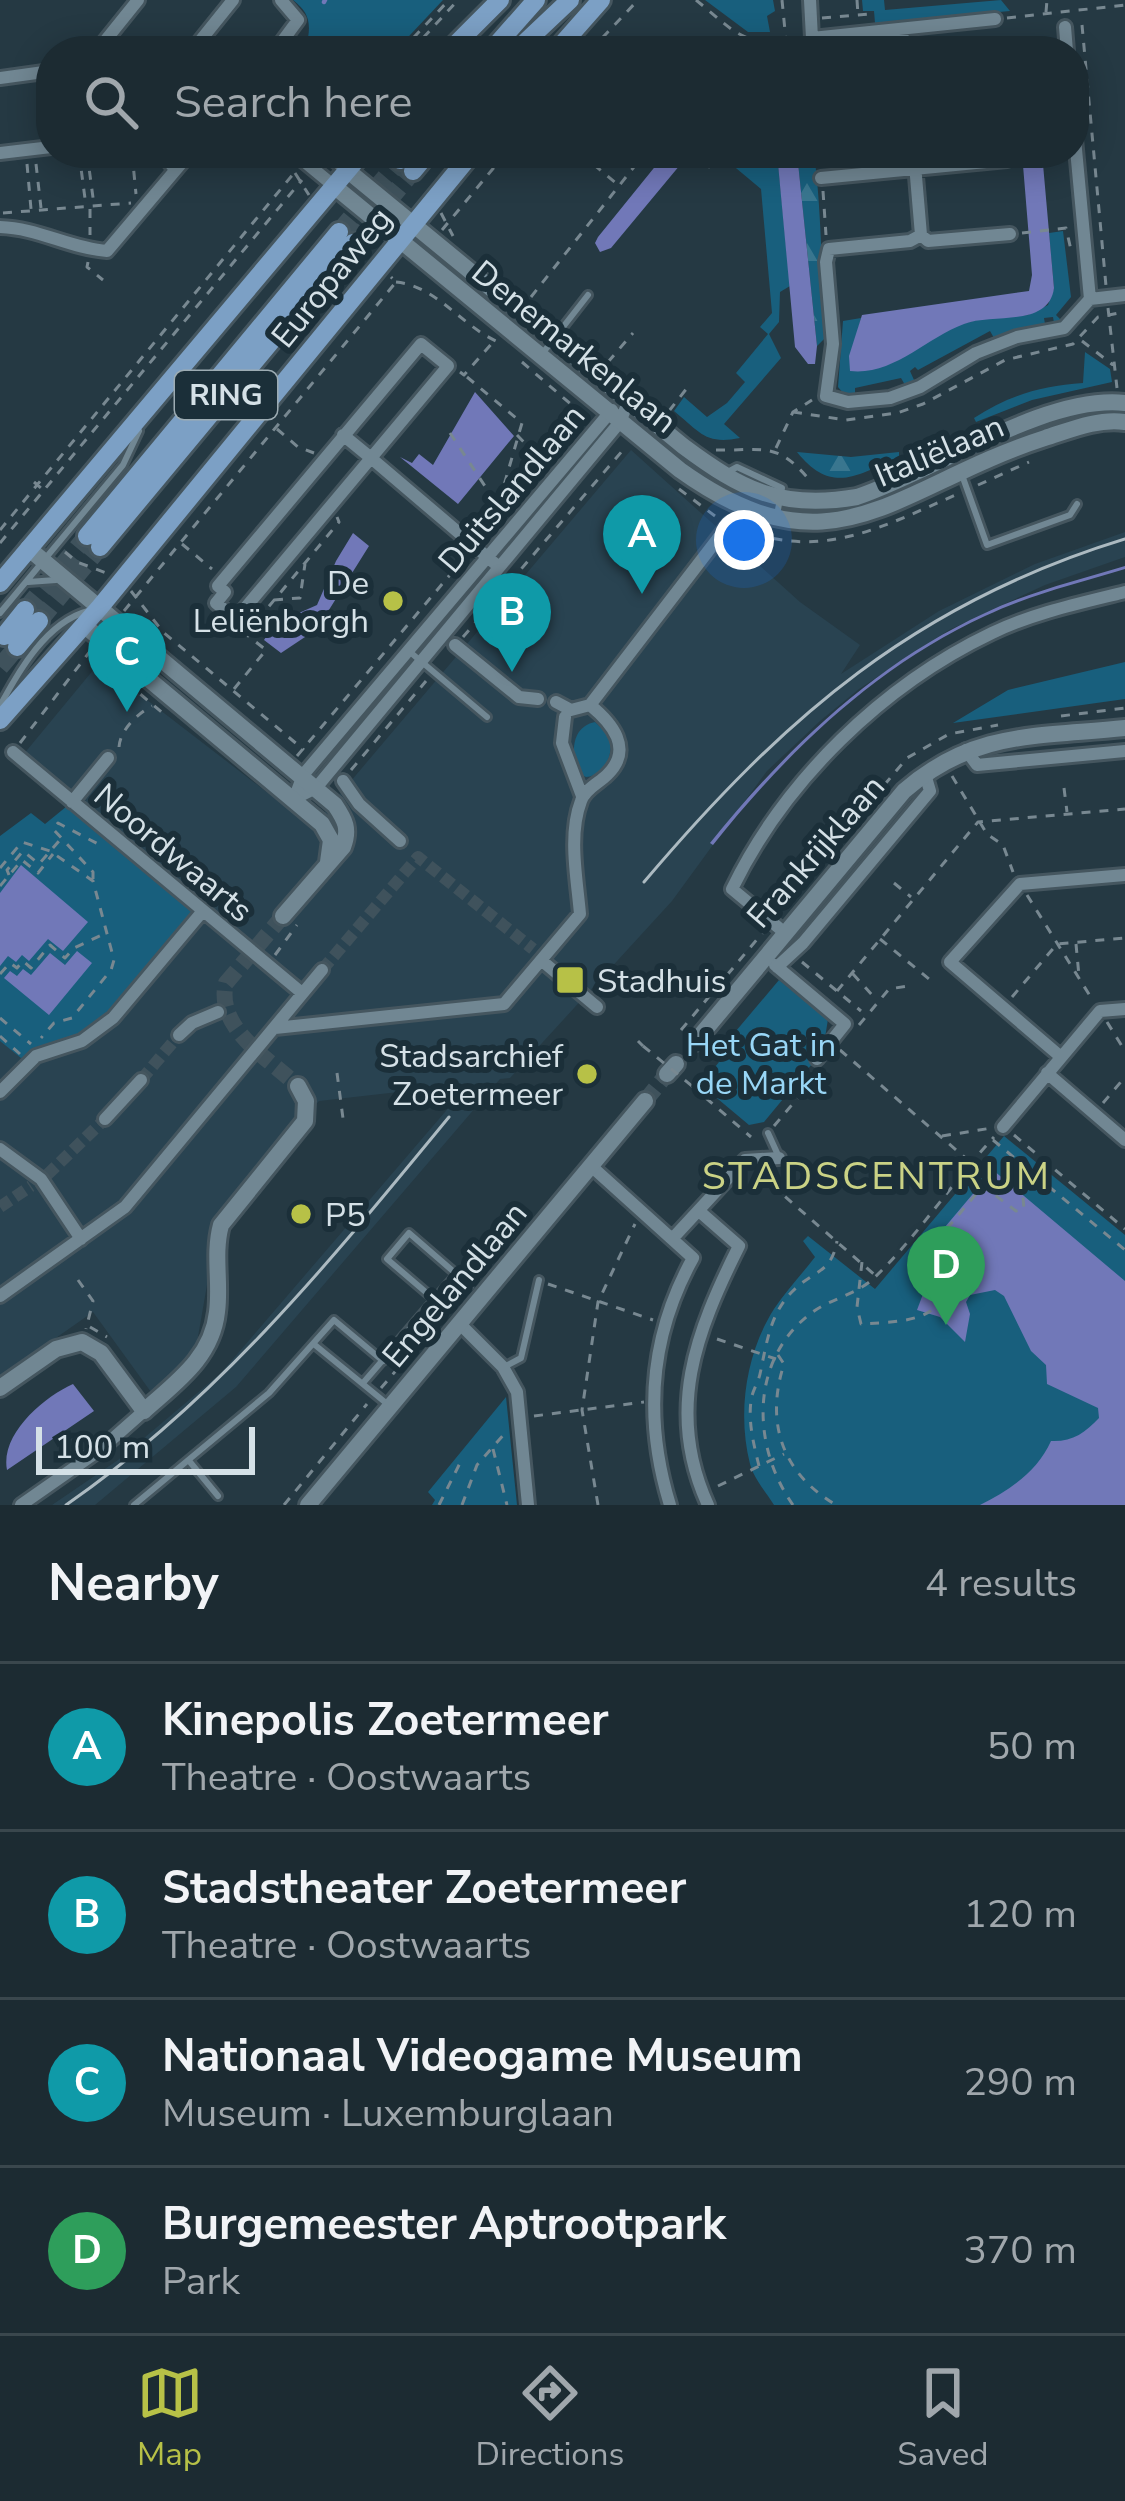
<!DOCTYPE html>
<meta charset="utf-8">
<style>
:root{--surface:#1c2b32;--page:#29373e;--text:#f1f3f6;--muted:#a0a7ac;--line:#3a474d;--accent:#b7c147}
body{margin:0;font-family:"Nunito Sans",sans-serif;background:var(--page);color:var(--text)}
.scale{position:absolute;left:36px;bottom:30px;width:219px;box-sizing:border-box;padding-left:12px;border:6px solid #d5e1e7;border-top:0;font-size:33px;line-height:42px;white-space:nowrap;color:#d5e1e7;-webkit-text-stroke:9px #1b2f39;paint-order:stroke}
.you{position:absolute;left:744px;top:540px;width:42px;height:42px;margin:-30px;border:9px solid #fff;border-radius:50%;background:#1a73e8;box-shadow:0 0 0 18px #1a73e833}
.badge{display:grid;place-items:center;width:78px;height:78px;border-radius:50%;background:var(--accent);color:#fff;font-size:39px;font-weight:700}
.pin{position:absolute;translate:-50% -99px;filter:drop-shadow(0 3px 6px #0008)}
.pin::after{content:'';position:absolute;top:63px;width:42px;height:36px;background:inherit;clip-path:polygon(0 0,100% 0,50% 100%)}
.list{margin:0;padding:0;list-style:none}
h2{display:flex;justify-content:space-between;align-items:center;height:156px;margin:0;padding:0 48px;font-size:51px}
h2 small{font-size:39px;font-weight:400;color:var(--muted)}
.list li{display:grid;grid-template-columns:78px 1fr auto;gap:36px;align-items:center;box-sizing:border-box;height:168px;padding:0 48px;border-top:3px solid var(--line)}
.list b{display:block;font-size:45px;white-space:nowrap}
.list p{margin:0;font-size:39px;white-space:nowrap;color:var(--muted)}
.list em{font-size:39px;font-style:normal;color:var(--muted)}
.icon{flex:none;width:66px;height:66px;fill:none;stroke:currentColor;stroke-width:2;stroke-linecap:round;stroke-linejoin:round}
.map{position:relative;flex:none;width:1125px;height:1505px;overflow:hidden}
.search{position:absolute;background:var(--surface);box-shadow:0 6px 30px #0003;left:36px;right:36px;top:36px;height:132px;display:flex;align-items:center;gap:30px;box-sizing:border-box;padding:0 42px;border-radius:48px;color:var(--muted);font-size:45px}
.sheet{height:828px;background:var(--surface)}
nav{display:flex;justify-content:space-around;align-items:center;box-sizing:border-box;height:168px;border-top:3px solid var(--line);background:var(--surface);font-size:33px;color:var(--muted)}
nav a{display:grid;justify-items:center;gap:6px}
nav .on{color:var(--accent)}
.map>svg:first-child{display:block}
.built{fill:#294351}
.green{fill:#185f7d}
.forest{fill:url(#forest-firs)}
.water{fill:#7178b8}
.lines{fill:none;stroke-linecap:round;stroke-linejoin:round}
.stream{stroke:#7178b8;stroke-width:4.5}
.street-tunnel{stroke:#3f525c;stroke-width:12;stroke-dasharray:12 6;stroke-linecap:butt}
.secondary-tunnel{stroke:#3f525c;stroke-width:16;stroke-dasharray:16 8;stroke-linecap:butt}
.primary-tunnel{stroke:#3f525c;stroke-width:18;stroke-dasharray:18 9;stroke-linecap:butt}
.lane-casing{stroke:#45565f;stroke-width:12}
.street-casing{stroke:#45565f;stroke-width:18}
.secondary-casing{stroke:#45565f;stroke-width:22}
.primary-casing{stroke:#45565f;stroke-width:24}
.path{stroke:#788891;stroke-width:3;stroke-dasharray:9 9;stroke-linecap:butt}
.lane{stroke:#718793;stroke-width:6}
.street{stroke:#718793;stroke-width:12}
.secondary{stroke:#718793;stroke-width:16}
.primary{stroke:#7ca0c5;stroke-width:18}
.tram{stroke:#acbac1;stroke-width:3}
.path-bridge{stroke:#788891;stroke-width:3;stroke-dasharray:9 9;stroke-linecap:butt}
.poi-dot{fill:#b7c147;stroke:#1b2f39;stroke-width:4.5}
.labels{text-anchor:middle;stroke-width:12;stroke-linejoin:round;paint-order:stroke}
.shield{fill:#1b2f39;stroke:#9dacb3;stroke-width:3}
.shield-label{font-size:30px;font-weight:bold;fill:#d5e1e7}
.street-label{font-size:33px;fill:#d5e1e7;stroke:#1b2f39}
.poi-label{font-size:33px;fill:#d5e1e7;stroke:#1b2f39;text-anchor:end}
.park-label{font-size:33px;fill:#98d6f6;stroke:#1b2f39}
.quarter-label{font-size:39px;letter-spacing:3px;fill:#cad285;stroke:#1b2f39}
</style>
<div class="map">
<svg width="1125" height="1505" viewBox="0 0 1125 1505">
<defs>
<pattern id="forest-firs" width="22" height="20" patternUnits="userSpaceOnUse" patternTransform="scale(3)"><rect width="22" height="20" fill="#185f7d"/><path d="M5 1l3.5 6h-7zM16 11l3.5 6h-7z" fill="#39768f"/></pattern>
</defs>
<rect width="100%" height="100%" fill="#253943"/>
<path class="built" d="M631 450 800 602 860 645 841 674 939 611 1035 564 1125 532V557L1045 585 949 630 859 689 820 721 767 771 672 901 510 1078 500 1079 236 1387 95 1505H52L118 1460 221 1373 469 1084 319 1101 219 1216 195 1354 151 1392 93 1312 0 1377V1039L204 907 23 755 99 663 312 827Z"/>
<path class="green" d="M293 0H443L395 51H324L308 38C311 20 307 11 293 0Z
M705 0H773L775 11 767 16 770 32H748Z
M862 0H884L885 10 1001 0 1010 11 875 23 874 11H863Z
M718 153H777L790 286 780 292 779 322 769 334 781 358 724 424 740 438C705 445 700 432 674 411L684 397 707 417 727 403 745 382 736 373 768 334 760 327 772 313 761 189Z
M1063 231 1071 297 1056 315 1062 321 1054 323 1053 317 1044 318 1045 324 994 338 990 331 918 370 915 367 910 371 914 380 905 385 901 378 855 388V395L843 393 838 387 843 321 861 318 852 354 980 319 1028 315 1048 305 1054 288 1049 233Z
M1085 352 1110 369 1112 382 1032 400 976 422 974 418C1009 395 1041 386 1083 383Z
M1125 662V699L953 723 1008 690Z
M595 722 610 736C613 754 607 775 586 777L578 773C571 753 571 727 595 722Z
M72 802 204 907 102 1031 21 1058 0 1041V836L31 813 45 824Z
M779 980 828 1019 825 1038 812 1053V1064L764 1122 749 1125 706 1089 715 1077 711 1072 719 1062 714 1057Z
M1004 1136 1125 1235V1505H774C766 1492 754 1479 750 1464 737 1413 746 1353 774 1309 786 1291 802 1274 815 1257L803 1241 808 1236 875 1289Z
M506 1397 517 1505H432L435 1500 428 1492Z"/>
<path class="forest" d="M797 153H814C822 215 821 275 826 337L817 346Z
M797 452 851 457 899 452V456C856 477 831 494 797 452Z"/>
<path class="water" d="M666 153H690L611 248 600 252 595 243 598 237Z
M777 153H797L817 346 815 364H808L795 347Z
M1022 153H1042L1054 288C1049 328 992 313 964 324 926 338 893 376 850 371L849 356 862 315 1029 291 1032 275Z
M475 392 514 436 458 504 400 457 412 463 419 454 433 465Z
M353 533 369 546 317 629 281 653 264 640 274 624 317 605 336 561Z
M1125 566V569C1079 583 1029 595 985 616 876 666 787 752 713 845L710 843C785 750 875 663 985 613 1029 592 1078 580 1125 566Z
M21 865 88 922 63 951 48 939 29 961 22 955 16 962 8 956 0 966V893Z
M77 951 92 963 49 1015 4 978 10 971 17 976 23 969 31 975 50 953 65 965Z
M993 1170 1125 1281V1505H980C1010 1490 1037 1472 1051 1441 1072 1442 1085 1433 1099 1418L1098 1408 1047 1384 1046 1365 1031 1351 1004 1296 995 1290 970 1295 966 1302 970 1314 965 1342 940 1317 917 1310 926 1286 913 1265Z
M73 1384 94 1411 7 1470C0 1434 44 1397 73 1384Z"/>
<g class="lines">
<path class="stream" d="M324 2 325 0"/>
<path class="street-tunnel" d="M322 970 418 857 533 949
M141 1080 179 1035
M47 1175 105 1119
M0 1207 31 1186"/>
<path class="secondary-tunnel" d="M283 916 226 983C215 1028 269 1059 298 1086
M645 1101 667 1074"/>
<path class="primary-tunnel" d="M339 232 400 160
M353 243 413 171
M25 610 87 536
M39 621 100 547
M0 667 17 647"/>
<defs>
<path id="lane" d="M158 153 174 173
M542 354 588 295
M726 473 737 467 782 488 777 515
M962 475 987 545 1070 515 1077 504
M28 582 56 580
M0 613 123 465 139 431
M410 652 487 717
M0 706C19 670 47 622 88 611
M768 1133 778 1155
M435 1300 387 1259 409 1233 469 1285
M315 1345 386 1403
M504 1367 521 1358 539 1280
M363 1383 457 1274
M190 1462 218 1496
M134 1505 269 1393 334 1320 383 1361"/>
<path id="street" d="M810 0 812 38 995 19
M1065 27 1067 51
M902 29 904 51
M97 51 138 0
M192 51 233 0
M275 51 298 20 281 0
M0 78 51 71
M1074 128 1090 299
M0 153 51 147
M294 153 334 186
M326 153 347 170
M914 153 921 235
M821 178 1007 160
M0 227C38 228 69 248 107 251L190 153
M1010 234 928 241 921 235 910 241 829 249 826 262 833 344 826 396 848 402 890 398 920 387 976 353 1017 337 1064 328 1090 299 1125 295
M343 435 371 458 236 619 216 603 225 592 218 586 421 344 448 366 371 458 499 567
M455 645 519 697 538 699
M556 702 571 710 590 705
M565 717 562 743 582 796
M966 750 977 765 1125 751
M13 752 302 993
M343 781 359 804 400 841
M294 799 316 788 620 422 629 400
M294 799 303 775 612 410
M72 802 108 758
M785 933 732 889C785 780 883 685 992 633 1033 613 1081 603 1125 592
M541 960 597 1007
M775 965 845 1024 817 1059
M777 967 803 943 930 791 925 774
M275 1028 504 1004 580 914C577 878 568 835 581 801 585 789 599 783 607 775 634 749 612 723 590 705L729 524
M179 1035 192 1023 218 1012
M1061 1057 950 962 1020 884 1125 875
M1047 1073 1125 1140
M0 1092 36 1056 82 1041 113 1018 202 912
M105 1119 141 1080
M1003 1127 1100 1011 1125 1009
M0 1149 41 1179 81 1239
M590 1165 693 1258C649 1337 644 1420 670 1505
M699 1211 739 1246C696 1332 665 1411 708 1505
M673 1238 745 1160 779 1158
M0 1296 125 1207 322 970
M459 1323 503 1367 517 1392 528 1505
M21 1505 101 1449 144 1411"/>
<path id="secondary" d="M347 170 683 446C742 490 781 510 857 497 933 472 1046 394 1125 403
M334 186 680 470C835 581 895 486 1045 438 1070 430 1098 418 1125 422
M28 548 335 805C345 820 350 829 343 847L283 916
M85 626 322 824 331 840 328 862
M695 1042 904 791C974 730 1038 737 1125 728
M667 1074 676 1064
M0 1388 56 1349 82 1342 101 1353 144 1411C175 1383 212 1358 217 1312 221 1283 213 1254 221 1225L305 1121 306 1101 298 1086
M308 1505 645 1101"/>
<path id="primary" d="M449 51 500 0
M491 51 536 0
M516 51 570 0
M556 51 601 0
M400 160 405 153
M413 171 428 153
M87 536 339 232
M100 547 353 243
M0 583 362 153
M4 636 25 610
M17 647 39 621
M0 720 100 607 472 153"/>
</defs>
<use href="#lane" class="lane-casing"/>
<use href="#street" class="street-casing"/>
<use href="#secondary" class="secondary-casing"/>
<use href="#primary" class="primary-casing"/>
<path class="path" d="M696 0C740 36 741 46 800 39
M782 0 787 51
M857 0 858 15
M1046 12 1047 0
M822 18 869 14V18
M1007 18 1125 5
M1082 25 1106 286
M401 51 449 0
M411 51 458 0
M590 51 638 0
M734 51 743 41
M79 153 86 206
M87 153 94 205
M132 153 136 194
M273 153 283 162
M580 153 617 184
M819 153 820 163
M27 164 31 209
M36 164 41 208
M708 168 714 153
M295 173 309 195
M823 191 826 235
M90 209V235
M3 213 131 203
M441 213 453 236
M442 230 506 153
M1022 233 1066 228 1071 250
M88 262 87 267 103 280
M396 282C436 286 461 325 496 341
M531 297 645 153
M1108 308 1117 388
M1082 341 1113 365
M522 362 588 419
M608 362 633 333
M460 372 464 375 494 341
M467 377 522 423 502 492 504 512
M669 411 691 383
M793 412 846 420 897 413 923 404 1005 360 1073 344 1098 317 1125 312
M277 429 298 447 314 453
M450 433 502 512
M517 435 543 462
M776 448 793 412 812 400
M716 450C764 451 777 440 812 483
M34 482 42 489
M978 485 1029 462
M679 489 715 516
M739 528C822 562 883 526 958 494
M0 530 294 173
M483 537 576 426 579 413
M0 543 302 180
M182 544 212 569
M65 552 77 562 109 574
M131 591 163 632 304 750
M274 600 300 598 305 564
M124 611 396 282 391 277
M246 634 339 522 337 517
M463 637 623 450
M113 671 165 715
M234 689 266 650 247 635
M1061 716 1125 708
M20 743 91 650
M119 747C120 730 138 713 152 706
M297 756 465 557
M351 770 426 681
M952 776 987 834 1003 845 1013 872
M1064 788 1067 812
M0 868 22 842 50 851 93 881 114 960 111 970 72 1018 54 1023 41 1038
M9 875 7 870 23 851 39 864 59 841
M93 879V872L53 829 58 823 100 845
M894 883 911 897
M0 886 22 860 38 873 53 854
M1027 895 1092 999
M780 909 907 758 949 734 998 725
M880 939 934 983
M1076 944 1079 976
M275 955 297 925
M802 962 861 1011
M0 974 10 963 17 968 23 961 31 968 50 945 65 958 74 948 106 933
M853 974 873 996
M837 991 978 822 1125 809
M1012 997 1057 944 1125 938
M0 1018 31 1044
M1107 1022 1125 1051
M859 1025 889 989 908 986
M681 1030 764 931
M0 1036 20 1054
M638 1041 643 1046
M840 1050 969 1161
M337 1073 344 1126
M692 1086 751 1137
M1103 1103 1125 1077
M774 1126 818 1074
M1014 1135 1125 1229
M942 1136 992 1128
M993 1140 1125 1250
M758 1173 876 1276
M862 1262 857 1307 861 1324C887 1322 950 1324 940 1283 938 1273 928 1266 923 1257L983 1186 1016 1211 1024 1209 1020 1164
M78 1280 93 1301 86 1329
M548 1284 653 1320
M90 1327 107 1337
M717 1339 776 1359
M778 1355 784 1364C765 1423 782 1473 836 1505
M381 1388 461 1295
M534 1416 644 1402
M493 1449 507 1505
M759 1466C754 1445 748 1423 751 1401 752 1391 758 1383 760 1374 767 1342 770 1311 796 1288 814 1271 832 1272 837 1241
M718 1486 784 1454
M284 1505 367 1404
M439 1505 462 1459
M462 1505 477 1465 506 1432
M598 1505 582 1410 598 1302 635 1224
M793 1505C752 1447 749 1361 810 1314 829 1299 856 1295 874 1278 917 1237 953 1181 994 1137"/>
<use href="#lane" class="lane"/>
<use href="#street" class="street"/>
<use href="#secondary" class="secondary"/>
<use href="#primary" class="primary"/>
<path class="tram" d="M644 882C783 718 915 603 1125 539
M66 1505C219 1399 332 1259 449 1117"/>
<path class="path-bridge" d="M643 1046 692 1086"/>
</g>
<g class="poi-dot">
<circle cx="393" cy="601" r="12"/>
<rect x="555" y="965" width="30" height="30" rx="6"/>
<circle cx="587" cy="1074" r="12"/>
<circle cx="301" cy="1214" r="12"/>
</g>
<g class="labels">
<rect class="shield" x="175" y="371" width="102" height="48" rx="9"/>
<g class="shield-label">
<text x="226" y="405">RING</text>
</g>
<g class="street-label">
<text transform="translate(331 277) rotate(-51)" y="12">Europaweg</text>
<text transform="translate(575 346) rotate(39)" y="12">Denemarkenlaan</text>
<text transform="translate(939 450) rotate(-23)" y="12">Italiëlaan</text>
<text transform="translate(511 488) rotate(-50)" y="12">Duitslandlaan</text>
<text transform="translate(815 851) rotate(-49)" y="12">Frankrijklaan</text>
<text transform="translate(174 852) rotate(40)" y="12">Noordwaarts</text>
<text transform="translate(454 1284) rotate(-50)" y="12">Engelandlaan</text>
</g>
<g class="poi-label">
<text x="369" y="594">De<tspan x="369" dy="38">Leliënborgh</tspan></text>
<text x="597" y="992" text-anchor="start">Stadhuis</text>
<text x="563" y="1067">Stadsarchief<tspan x="563" dy="38">Zoetermeer</tspan></text>
<text x="325" y="1226" text-anchor="start">P5</text>
</g>
<g class="park-label">
<text x="761" y="1056">Het Gat in<tspan x="761" dy="38">de Markt</tspan></text>
</g>
<g class="quarter-label">
<text x="877" y="1189">STADSCENTRUM</text>
</g>
</g>
</svg>
<div class="scale">100 m</div>
<div class="you"></div>
<div class="pin badge" style="left:642px;top:594px;background:#0f9aa8">A</div>
<div class="pin badge" style="left:512px;top:672px;background:#0f9aa8">B</div>
<div class="pin badge" style="left:127px;top:712px;background:#0f9aa8">C</div>
<div class="pin badge" style="left:946px;top:1325px;background:#2e9e5b">D</div>
<div class="search"><svg class="icon" aria-label="search" viewBox="0 0 24 24"><circle cx="10" cy="10" r="6"/><path d="M15 15l6 6"/></svg>Search here</div>
</div>
<section class="sheet">
<h2>Nearby<small>4 results</small></h2>
<ul class="list">
<li><span class="badge" style="background:#0f9aa8">A</span><div><b>Kinepolis Zoetermeer</b><p>Theatre · Oostwaarts</p></div><em>50 m</em></li>
<li><span class="badge" style="background:#0f9aa8">B</span><div><b>Stadstheater Zoetermeer</b><p>Theatre · Oostwaarts</p></div><em>120 m</em></li>
<li><span class="badge" style="background:#0f9aa8">C</span><div><b>Nationaal Videogame Museum</b><p>Museum · Luxemburglaan</p></div><em>290 m</em></li>
<li><span class="badge" style="background:#2e9e5b">D</span><div><b>Burgemeester Aptrootpark</b><p>Park</p></div><em>370 m</em></li>
</ul>
</section>
<nav>
<a class="on"><svg class="icon" aria-label="map" viewBox="0 0 24 24"><path d="M3 6l6-2 6 2 6-2v14l-6 2-6-2-6 2zM9 4v14M15 6v14"/></svg>Map</a>
<a><svg class="icon" aria-label="directions" viewBox="0 0 24 24"><path d="M12 3l9 9-9 9-9-9zM9 14v-3h6M13 9l2 2-2 2"/></svg>Directions</a>
<a><svg class="icon" aria-label="saved" viewBox="0 0 24 24"><path d="M7 4h10v16l-5-4-5 4z"/></svg>Saved</a>
</nav>
